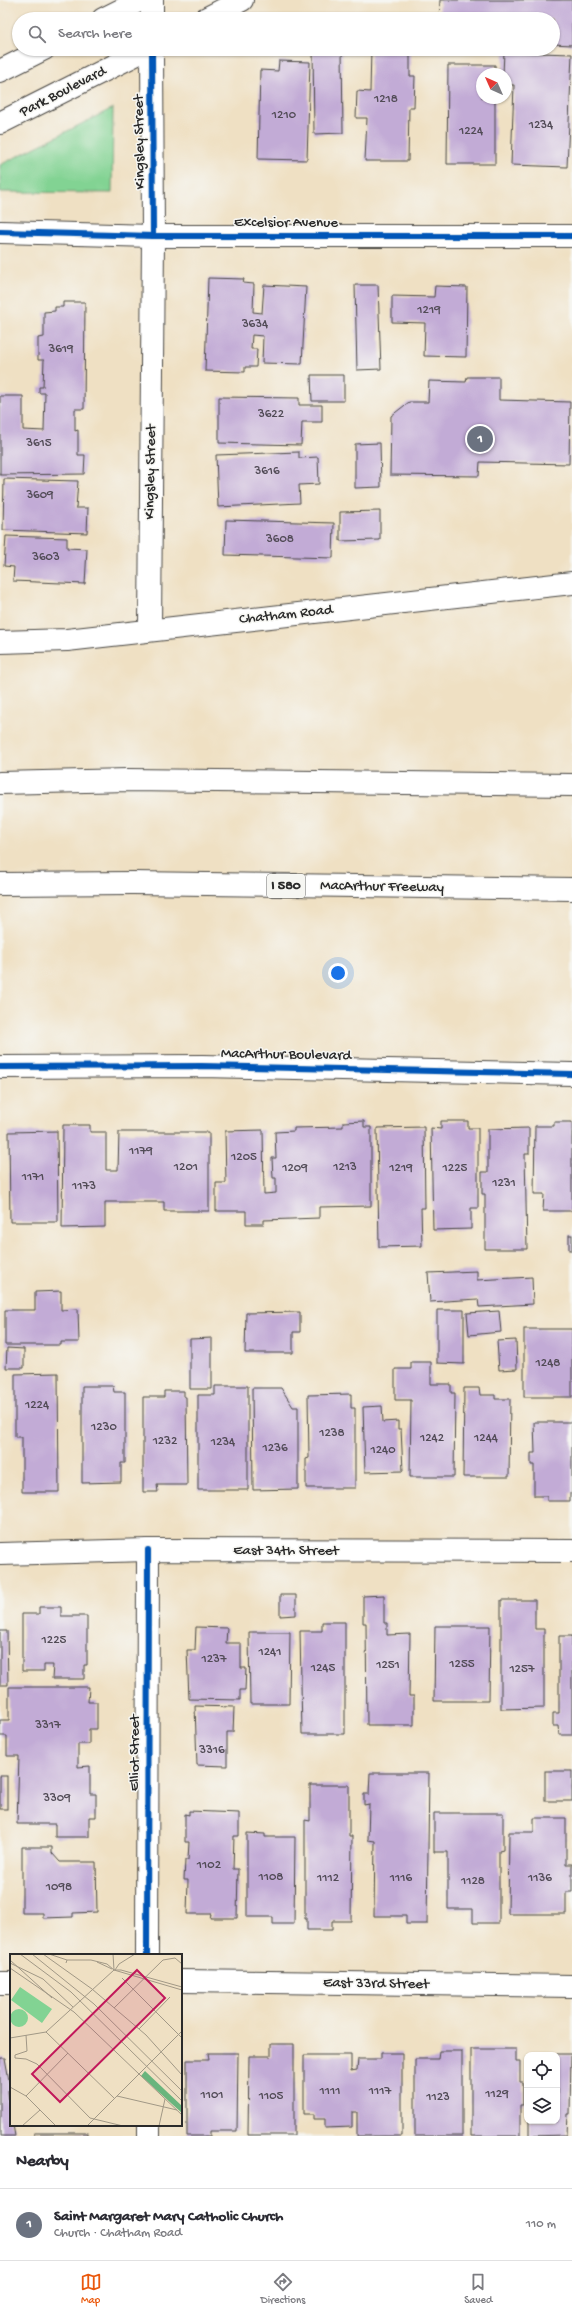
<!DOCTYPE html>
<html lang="en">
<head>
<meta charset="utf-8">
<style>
	body { margin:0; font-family:"Gochi Hand",sans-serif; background:#f7f7f7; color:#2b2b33 }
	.controls { position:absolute; right:12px; bottom:12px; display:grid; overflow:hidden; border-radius:8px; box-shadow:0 1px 3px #0004 }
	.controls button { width:36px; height:36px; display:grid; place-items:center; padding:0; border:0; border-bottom:1px solid #e1e1e2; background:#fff; color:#2b2b33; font:20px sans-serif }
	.compass { position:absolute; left:476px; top:68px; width:36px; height:36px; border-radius:50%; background:#fff; box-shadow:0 1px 3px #0004; rotate:315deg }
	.you { position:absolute; left:338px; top:973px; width:14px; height:14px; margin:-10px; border:3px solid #fff; border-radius:50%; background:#1a73e8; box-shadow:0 0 0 6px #1a73e833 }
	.badge { display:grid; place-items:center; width:26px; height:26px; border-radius:50%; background:#ea580c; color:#fff; font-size:13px; font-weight:700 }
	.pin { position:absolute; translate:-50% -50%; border:2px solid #fff; box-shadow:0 1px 4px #0006 }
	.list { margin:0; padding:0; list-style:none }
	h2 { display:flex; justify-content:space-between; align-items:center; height:52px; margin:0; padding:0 16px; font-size:17px }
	h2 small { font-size:13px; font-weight:400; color:#7c7c81 }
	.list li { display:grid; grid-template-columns:26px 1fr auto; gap:12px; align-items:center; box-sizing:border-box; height:72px; padding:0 16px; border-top:1px solid #e1e1e2 }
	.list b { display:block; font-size:15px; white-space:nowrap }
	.list p { margin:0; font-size:13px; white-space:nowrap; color:#7c7c81 }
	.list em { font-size:13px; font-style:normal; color:#7c7c81 }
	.icon { flex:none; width:22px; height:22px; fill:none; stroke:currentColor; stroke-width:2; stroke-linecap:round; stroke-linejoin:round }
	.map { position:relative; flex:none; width:572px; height:2136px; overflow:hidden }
	.search { position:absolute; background:#fff; box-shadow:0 1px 3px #0004; left:12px; right:12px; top:12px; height:44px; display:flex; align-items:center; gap:10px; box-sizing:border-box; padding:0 14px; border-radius:22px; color:#7c7c81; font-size:15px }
	.sheet { height:124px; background:#fff }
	nav { display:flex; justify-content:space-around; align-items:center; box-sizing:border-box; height:56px; border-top:1px solid #e1e1e2; background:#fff; font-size:11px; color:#7c7c81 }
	nav a { display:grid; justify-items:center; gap:2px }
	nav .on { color:#ea580c }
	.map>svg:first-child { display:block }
</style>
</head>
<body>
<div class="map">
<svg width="572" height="2136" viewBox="0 0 572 2136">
	<rect width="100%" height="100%" fill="#f6f6f2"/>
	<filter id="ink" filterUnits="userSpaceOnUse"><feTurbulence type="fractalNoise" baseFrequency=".025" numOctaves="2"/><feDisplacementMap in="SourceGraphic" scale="8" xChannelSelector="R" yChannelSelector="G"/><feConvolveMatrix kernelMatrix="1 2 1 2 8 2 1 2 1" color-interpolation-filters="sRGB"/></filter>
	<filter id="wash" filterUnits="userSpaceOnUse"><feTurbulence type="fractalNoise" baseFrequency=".012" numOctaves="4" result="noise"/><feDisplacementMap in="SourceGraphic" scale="16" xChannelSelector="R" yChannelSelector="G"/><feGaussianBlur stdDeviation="0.9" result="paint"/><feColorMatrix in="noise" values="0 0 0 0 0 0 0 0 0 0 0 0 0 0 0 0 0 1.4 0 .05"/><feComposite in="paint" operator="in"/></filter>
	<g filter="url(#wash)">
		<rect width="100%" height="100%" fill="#efe0c3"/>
		<polygon fill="#82d393" stroke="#567f5f" points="113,108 112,193 0,192 0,165"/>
		<g id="blocks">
			<g fill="#c2abd6">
				<polygon points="440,0 572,0 572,45 553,44 553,19 439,19"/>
				<polygon points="313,49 342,49 343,133 314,134"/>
				<polygon points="371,49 410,49 410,76 415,76 414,107 409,107 408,161 365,161 367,118 356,118 357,91 370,92"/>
				<polygon points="504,52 572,54 567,167 511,165 514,85 506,85 506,74 503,74"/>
				<polygon points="279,61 310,62 307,160 258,159 260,70 278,71"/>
				<polygon points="448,65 495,65 495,74 482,74 482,98 495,98 495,164 447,164"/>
				<polygon points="208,278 244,279 243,283 254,284 253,312 262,313 264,285 306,287 302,364 262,363 263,336 252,335 251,349 257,349 256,367 245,367 245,372 205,371"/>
				<polygon points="355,285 378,285 381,369 357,370"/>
				<polygon points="435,286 467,287 466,357 424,356 425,323 392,322 392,296 434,297"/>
				<polygon points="63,302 85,302 84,409 75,409 75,431 78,430 78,455 85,455 84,474 0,475 0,396 23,396 23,430 44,431 45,393 39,393 39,387 43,387 44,360 38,360 38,338 44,337 44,312 55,311 55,307 63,307"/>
				<polygon points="311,375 344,375 344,401 312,401"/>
				<polygon points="467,377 499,377 499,400 570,402 569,464 480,462 479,476 390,475 391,416 409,402 428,402 429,381 466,382"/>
				<polygon points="219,397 299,398 299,405 322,405 322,422 302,422 301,445 219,443"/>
				<polygon points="380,443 381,487 355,488 355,444"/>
				<polygon points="299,452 299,458 318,457 319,484 299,485 300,503 218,507 216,455"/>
				<polygon points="4,479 78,481 76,508 88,508 87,533 3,530"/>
				<polygon points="380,511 380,540 340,541 340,512"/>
				<polygon points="226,520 334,523 333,558 225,555"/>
				<polygon points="6,536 67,538 67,548 87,549 85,584 13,581 14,567 4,566"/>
				<polygon points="364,1121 364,1127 371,1127 371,1206 319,1207 319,1218 264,1220 264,1224 246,1224 246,1211 216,1211 216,1183 226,1183 225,1131 263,1130 264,1194 276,1193 276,1178 273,1178 272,1158 276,1158 275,1132 294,1131 294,1128 343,1127 343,1122"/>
				<polygon points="441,1121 468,1121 468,1128 478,1128 478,1208 471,1208 471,1229 433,1230 431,1128 441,1129"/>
				<polygon points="554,1122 572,1122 572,1211 543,1211 544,1194 534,1194 535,1126 554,1126"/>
				<polygon points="63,1125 90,1125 90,1132 106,1132 106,1170 118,1170 119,1132 209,1132 209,1211 164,1211 164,1202 105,1202 105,1227 62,1228"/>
				<polygon points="424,1127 425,1208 421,1208 422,1246 379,1247 377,1128"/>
				<polygon points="529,1128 529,1154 525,1154 527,1249 485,1249 485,1194 482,1194 482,1172 488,1172 488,1129"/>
				<polygon points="57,1131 58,1222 10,1222 9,1132"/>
				<rect x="569" y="1235" width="3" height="15"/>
				<polygon points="477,1271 477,1280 532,1277 533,1304 479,1307 478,1299 430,1302 428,1273"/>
				<polygon points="61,1291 61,1310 78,1309 79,1342 61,1342 61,1345 5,1345 5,1310 35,1310 35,1292"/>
				<polygon points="437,1310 464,1310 464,1364 437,1363"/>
				<polygon points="499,1311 501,1332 469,1335 467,1313"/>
				<polygon points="300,1312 300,1332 293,1332 293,1353 245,1353 246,1313"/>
				<rect x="524" y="1329" width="48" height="68"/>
				<polygon points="212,1338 212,1389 190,1389 190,1339"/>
				<polygon points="516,1340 517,1369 499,1370 497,1341"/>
				<polygon points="7,1348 24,1349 24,1368 6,1368"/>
				<polygon points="411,1362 431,1362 431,1384 451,1384 451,1393 455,1393 454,1477 410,1477 411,1400 395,1400 395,1369 411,1369"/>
				<polygon points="58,1373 59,1492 22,1492 22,1437 15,1437 15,1374"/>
				<polygon points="82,1386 113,1386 114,1392 125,1392 125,1463 121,1463 121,1482 82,1483"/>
				<polygon points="215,1386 248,1386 248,1490 198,1490 198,1395 215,1395"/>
				<polygon points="252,1388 281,1388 293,1407 298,1407 298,1489 253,1490"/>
				<polygon points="464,1388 479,1388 480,1395 495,1395 495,1399 510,1399 509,1477 463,1477"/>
				<polygon points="164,1391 184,1391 184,1397 186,1397 187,1485 157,1485 158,1492 143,1492 143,1397 164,1397"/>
				<polygon points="351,1394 351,1408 355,1408 355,1488 306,1488 306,1459 309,1458 308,1395"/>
				<polygon points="382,1406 383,1422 398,1421 398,1429 401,1429 403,1471 365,1472 363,1407"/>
				<polygon points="534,1422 572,1422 572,1493 570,1493 570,1501 547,1501 547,1496 534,1496 534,1465 531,1465 531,1453 535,1453"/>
				<polygon points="280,1595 296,1595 296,1615 280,1616"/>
				<polygon points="384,1595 384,1623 387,1623 387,1635 410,1634 409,1696 414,1696 414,1725 367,1725 366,1623 363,1623 363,1596"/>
				<polygon points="501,1600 535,1600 535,1629 544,1629 544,1708 501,1709"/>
				<polygon points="39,1607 61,1607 61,1616 87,1616 87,1665 84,1665 84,1679 52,1679 53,1665 44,1665 44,1671 22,1671 22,1614 39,1614"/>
				<polygon points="322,1622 345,1622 345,1734 302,1734 300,1631 322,1631"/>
				<polygon points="435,1626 490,1626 489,1701 434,1701"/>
				<polygon points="196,1627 227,1628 226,1643 241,1643 241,1668 246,1668 245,1690 240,1690 240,1700 189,1699 187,1650 195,1650"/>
				<polygon points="0,1631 7,1631 8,1685 0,1685"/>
				<polygon points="249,1632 290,1632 289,1704 250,1704"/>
				<polygon points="559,1636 572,1636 572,1735 559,1735 558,1726 553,1726 553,1713 559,1713"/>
				<polygon points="9,1687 89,1687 88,1702 97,1702 97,1729 89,1729 89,1744 78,1744 78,1767 90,1766 90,1794 96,1794 96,1817 89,1817 89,1837 55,1837 55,1824 17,1824 19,1756 7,1756 7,1736 0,1736 0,1720 9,1720"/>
				<polygon points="195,1706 234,1707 233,1732 227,1732 227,1766 197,1765"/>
				<rect x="545" y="1771" width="27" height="30"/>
				<polygon points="370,1773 429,1773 427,1924 406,1924 406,1916 374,1916 375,1841 368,1840 369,1804 364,1805 364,1794 369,1794"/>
				<rect x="0" y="1776" width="7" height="33"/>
				<polygon points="310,1785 349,1785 349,1836 352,1836 351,1921 332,1921 332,1930 307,1930 307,1919 305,1919 305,1820 310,1821"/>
				<polygon points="189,1811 239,1813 239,1836 234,1836 233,1869 238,1869 237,1918 210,1918 211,1914 187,1914 188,1880 184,1880 185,1860 188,1860 189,1842 185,1842 185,1814 189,1815"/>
				<polygon points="434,1813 503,1813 503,1850 499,1851 499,1923 473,1923 473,1909 448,1909 448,1852 434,1852"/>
				<polygon points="534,1818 566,1818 566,1864 572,1864 572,1892 566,1892 566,1914 508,1914 509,1832 534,1832"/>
				<polygon points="247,1833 265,1834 265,1837 295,1837 294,1924 273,1924 273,1917 247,1917"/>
				<polygon points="22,1847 52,1847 52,1853 60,1862 96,1862 97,1912 73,1913 73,1917 43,1918 43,1913 22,1913"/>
				<polygon points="271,2044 294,2044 294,2135 248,2135 249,2056 271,2056"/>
				<polygon points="471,2049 516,2049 516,2061 520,2061 520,2082 523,2082 523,2105 520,2105 520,2136 471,2136"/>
				<polygon points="439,2051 462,2051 462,2136 415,2136 415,2059 438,2059"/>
				<polygon points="208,2053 238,2053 237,2131 210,2131 210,2136 187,2136 187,2060 209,2060"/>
				<polygon points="381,2053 402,2053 402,2136 357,2136 357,2112 352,2112 352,2127 325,2128 325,2119 314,2119 314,2114 304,2114 304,2055 351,2055 351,2071 357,2070 358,2059 381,2059"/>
				<polygon points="557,2054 571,2054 570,2114 568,2114 567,2135 529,2136 529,2121 557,2121"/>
				<polygon points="0,2058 5,2058 11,2091 8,2091 11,2125 13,2125 15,2136 0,2136"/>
				<rect x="34" y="2133" width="54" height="3"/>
			</g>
		</g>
	</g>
	<g filter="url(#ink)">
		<use href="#blocks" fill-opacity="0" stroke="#484642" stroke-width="1"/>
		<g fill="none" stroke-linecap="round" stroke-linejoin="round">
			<defs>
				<g id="minor">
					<polyline points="152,19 152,0"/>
					<polyline points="0,232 153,236 572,236"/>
					<polyline points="150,630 153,236 152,49"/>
					<polyline points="0,1554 148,1550 572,1551"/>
					<polyline points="147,1955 148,1550"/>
					<polyline points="181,1981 572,1986"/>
					<polyline points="0,1983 11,1983"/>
					<polyline points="149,2125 149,2136"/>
				</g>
				<g id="secondary">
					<polyline points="103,19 141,0"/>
					<polyline points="205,19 242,0"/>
					<polyline points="0,71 44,49"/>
					<polyline points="0,123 147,49"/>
					<polyline points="0,642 67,640 572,583"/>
					<polyline points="0,1067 202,1066 572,1074"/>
				</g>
				<g id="motorway">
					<polyline points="0,783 128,780 572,785"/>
					<polyline points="0,884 133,883 572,889"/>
				</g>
			</defs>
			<use href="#minor" stroke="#484642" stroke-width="24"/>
			<use href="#secondary" stroke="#484642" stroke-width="24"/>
			<use href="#motorway" stroke="#484642" stroke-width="24"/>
			<use href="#minor" stroke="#fff" stroke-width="22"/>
			<use href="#secondary" stroke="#fff" stroke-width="22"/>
			<use href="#motorway" stroke="#fff" stroke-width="22"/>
			<defs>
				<g id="cycleway">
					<polyline points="152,49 153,236"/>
					<polyline points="0,232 153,236 572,236"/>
					<polyline points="0,1067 202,1066 572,1074"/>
					<polyline points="147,1955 148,1550"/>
				</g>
			</defs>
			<use href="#cycleway" stroke="#f6f6f2" stroke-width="8"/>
			<use href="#cycleway" stroke="#0057b8" stroke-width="6"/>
		</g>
	</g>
	<g text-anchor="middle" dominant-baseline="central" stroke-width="3" stroke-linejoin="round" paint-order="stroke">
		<g font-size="13" fill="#514b56">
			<text x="386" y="99">1218</text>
			<text x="284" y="115">1210</text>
			<text x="541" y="125">1234</text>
			<text x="471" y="131">1224</text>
			<text x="429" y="310">1219</text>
			<text x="255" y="324">3634</text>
			<text x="61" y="349">3619</text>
			<text x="271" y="414">3622</text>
			<text x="39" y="443">3615</text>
			<text x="267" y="471">3616</text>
			<text x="40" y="495">3609</text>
			<text x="280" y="539">3608</text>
			<text x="46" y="557">3603</text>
			<text x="141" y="1151">1179</text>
			<text x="244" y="1157">1205</text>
			<text x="186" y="1167">1201</text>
			<text x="345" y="1167">1213</text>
			<text x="295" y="1168">1209</text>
			<text x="401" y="1168">1219</text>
			<text x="455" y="1168">1225</text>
			<text x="33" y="1177">1171</text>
			<text x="504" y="1183">1231</text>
			<text x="84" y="1186">1173</text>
			<text x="548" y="1363">1248</text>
			<text x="37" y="1405">1224</text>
			<text x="104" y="1427">1230</text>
			<text x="332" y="1433">1238</text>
			<text x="432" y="1438">1242</text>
			<text x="486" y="1438">1244</text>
			<text x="165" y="1441">1232</text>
			<text x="223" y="1442">1234</text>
			<text x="275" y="1448">1236</text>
			<text x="383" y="1450">1240</text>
			<text x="54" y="1640">1225</text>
			<text x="270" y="1652">1241</text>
			<text x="214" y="1659">1237</text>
			<text x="462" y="1664">1255</text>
			<text x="388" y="1665">1251</text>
			<text x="323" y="1668">1245</text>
			<text x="522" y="1669">1257</text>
			<text x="48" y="1725">3317</text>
			<text x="212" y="1750">3316</text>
			<text x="57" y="1798">3309</text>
			<text x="209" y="1865">1102</text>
			<text x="271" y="1877">1108</text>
			<text x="328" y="1878">1112</text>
			<text x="401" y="1878">1116</text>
			<text x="540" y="1878">1136</text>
			<text x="473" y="1881">1128</text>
			<text x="59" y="1887">1098</text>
			<text x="330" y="2091">1111</text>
			<text x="380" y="2091">1117</text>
			<text x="497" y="2094">1129</text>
			<text x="212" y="2095">1101</text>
			<text x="271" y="2096">1105</text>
			<text x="438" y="2097">1123</text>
		</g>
		<rect fill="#f6f6f2" stroke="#686867" stroke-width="1" x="267" y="874" width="38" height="24" rx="3"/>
		<g font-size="14" font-weight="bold" fill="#2b2b2b">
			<text x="286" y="886">I 580</text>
		</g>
		<g font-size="15" fill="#2b2b2b" stroke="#f6f6f2">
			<text transform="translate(63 92) rotate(-27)">Park Boulevard</text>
			<text transform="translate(140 142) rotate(-91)">Kingsley Street</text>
			<text x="286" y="223">Excelsior Avenue</text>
			<text transform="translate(151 472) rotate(-89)">Kingsley Street</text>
			<text transform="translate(286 615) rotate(-6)">Chatham Road</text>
			<text transform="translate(382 887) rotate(1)">MacArthur Freeway</text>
			<text transform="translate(286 1055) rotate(1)">MacArthur Boulevard</text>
			<text x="286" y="1551">East 34th Street</text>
			<text transform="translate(135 1753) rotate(-90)">Elliot Street</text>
			<text transform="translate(376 1984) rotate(1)">East 33rd Street</text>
		</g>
	</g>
	<g transform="translate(10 1954)">
		<rect width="172" height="172" fill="#efe0c3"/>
		<path d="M10,33L42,55L32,69L1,46ZM0 64a9 9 0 1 1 18 0a9 9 0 1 1-18 0Z" fill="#82d393"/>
		<path d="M135,117L172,152V159L131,122Z" fill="#69b57d"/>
		<path fill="none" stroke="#a19886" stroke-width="1" d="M10,0L61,38L172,147M22,0L84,50L172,137M33,0L82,35M39,0L57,6M103,0L104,16M0,6L42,44M87,8L102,15M0,9L33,25L63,53M56,9L57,6H81L97,10L104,16M0,14L64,58L172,161M104,16L172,36M105,16L109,10L125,0M112,24L172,84M82,35L136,81L172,121M104,54L153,6L165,4L172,10M129,75L160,43M36,78L104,144M16,81L17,97L5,101V104L16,105L27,110L80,164L113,172M0,84L36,78L104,16H111L172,33M0,133L16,142L46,172M16,142L58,99M107,142L167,156M12,172L30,156M77,172L172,77M149,172L155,145"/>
		<path fill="#c2185b" fill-opacity="0.15" stroke="#c2185b" stroke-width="2" d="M127,16L155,44L50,148L22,120Z"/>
		<rect width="172" height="172" fill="none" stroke="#2b2b2b" stroke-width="2"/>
	</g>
</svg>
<div class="controls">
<button><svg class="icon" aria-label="locate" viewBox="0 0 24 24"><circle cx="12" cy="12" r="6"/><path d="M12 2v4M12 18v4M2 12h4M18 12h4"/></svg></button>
<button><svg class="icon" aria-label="layers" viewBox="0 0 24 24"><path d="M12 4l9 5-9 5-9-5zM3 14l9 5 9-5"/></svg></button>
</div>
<svg class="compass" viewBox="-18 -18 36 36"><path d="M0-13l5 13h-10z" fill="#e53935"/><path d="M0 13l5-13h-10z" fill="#7c7c81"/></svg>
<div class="you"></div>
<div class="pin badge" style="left:480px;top:439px;background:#6b7280">1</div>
<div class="search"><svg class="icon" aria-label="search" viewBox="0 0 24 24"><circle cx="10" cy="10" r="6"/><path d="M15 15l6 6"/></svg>Search here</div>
</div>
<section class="sheet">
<h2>Nearby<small></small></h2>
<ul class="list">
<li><span class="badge" style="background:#6b7280">1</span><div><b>Saint Margaret Mary Catholic Church</b><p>Church · Chatham Road</p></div><em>110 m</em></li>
</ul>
</section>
<nav>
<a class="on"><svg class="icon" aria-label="map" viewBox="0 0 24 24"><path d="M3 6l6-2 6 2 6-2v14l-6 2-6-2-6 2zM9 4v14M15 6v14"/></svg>Map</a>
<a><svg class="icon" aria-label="directions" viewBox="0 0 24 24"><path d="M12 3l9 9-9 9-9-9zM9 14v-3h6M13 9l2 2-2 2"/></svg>Directions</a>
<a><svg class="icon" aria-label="saved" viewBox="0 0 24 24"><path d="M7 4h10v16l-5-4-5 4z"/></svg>Saved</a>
</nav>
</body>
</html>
